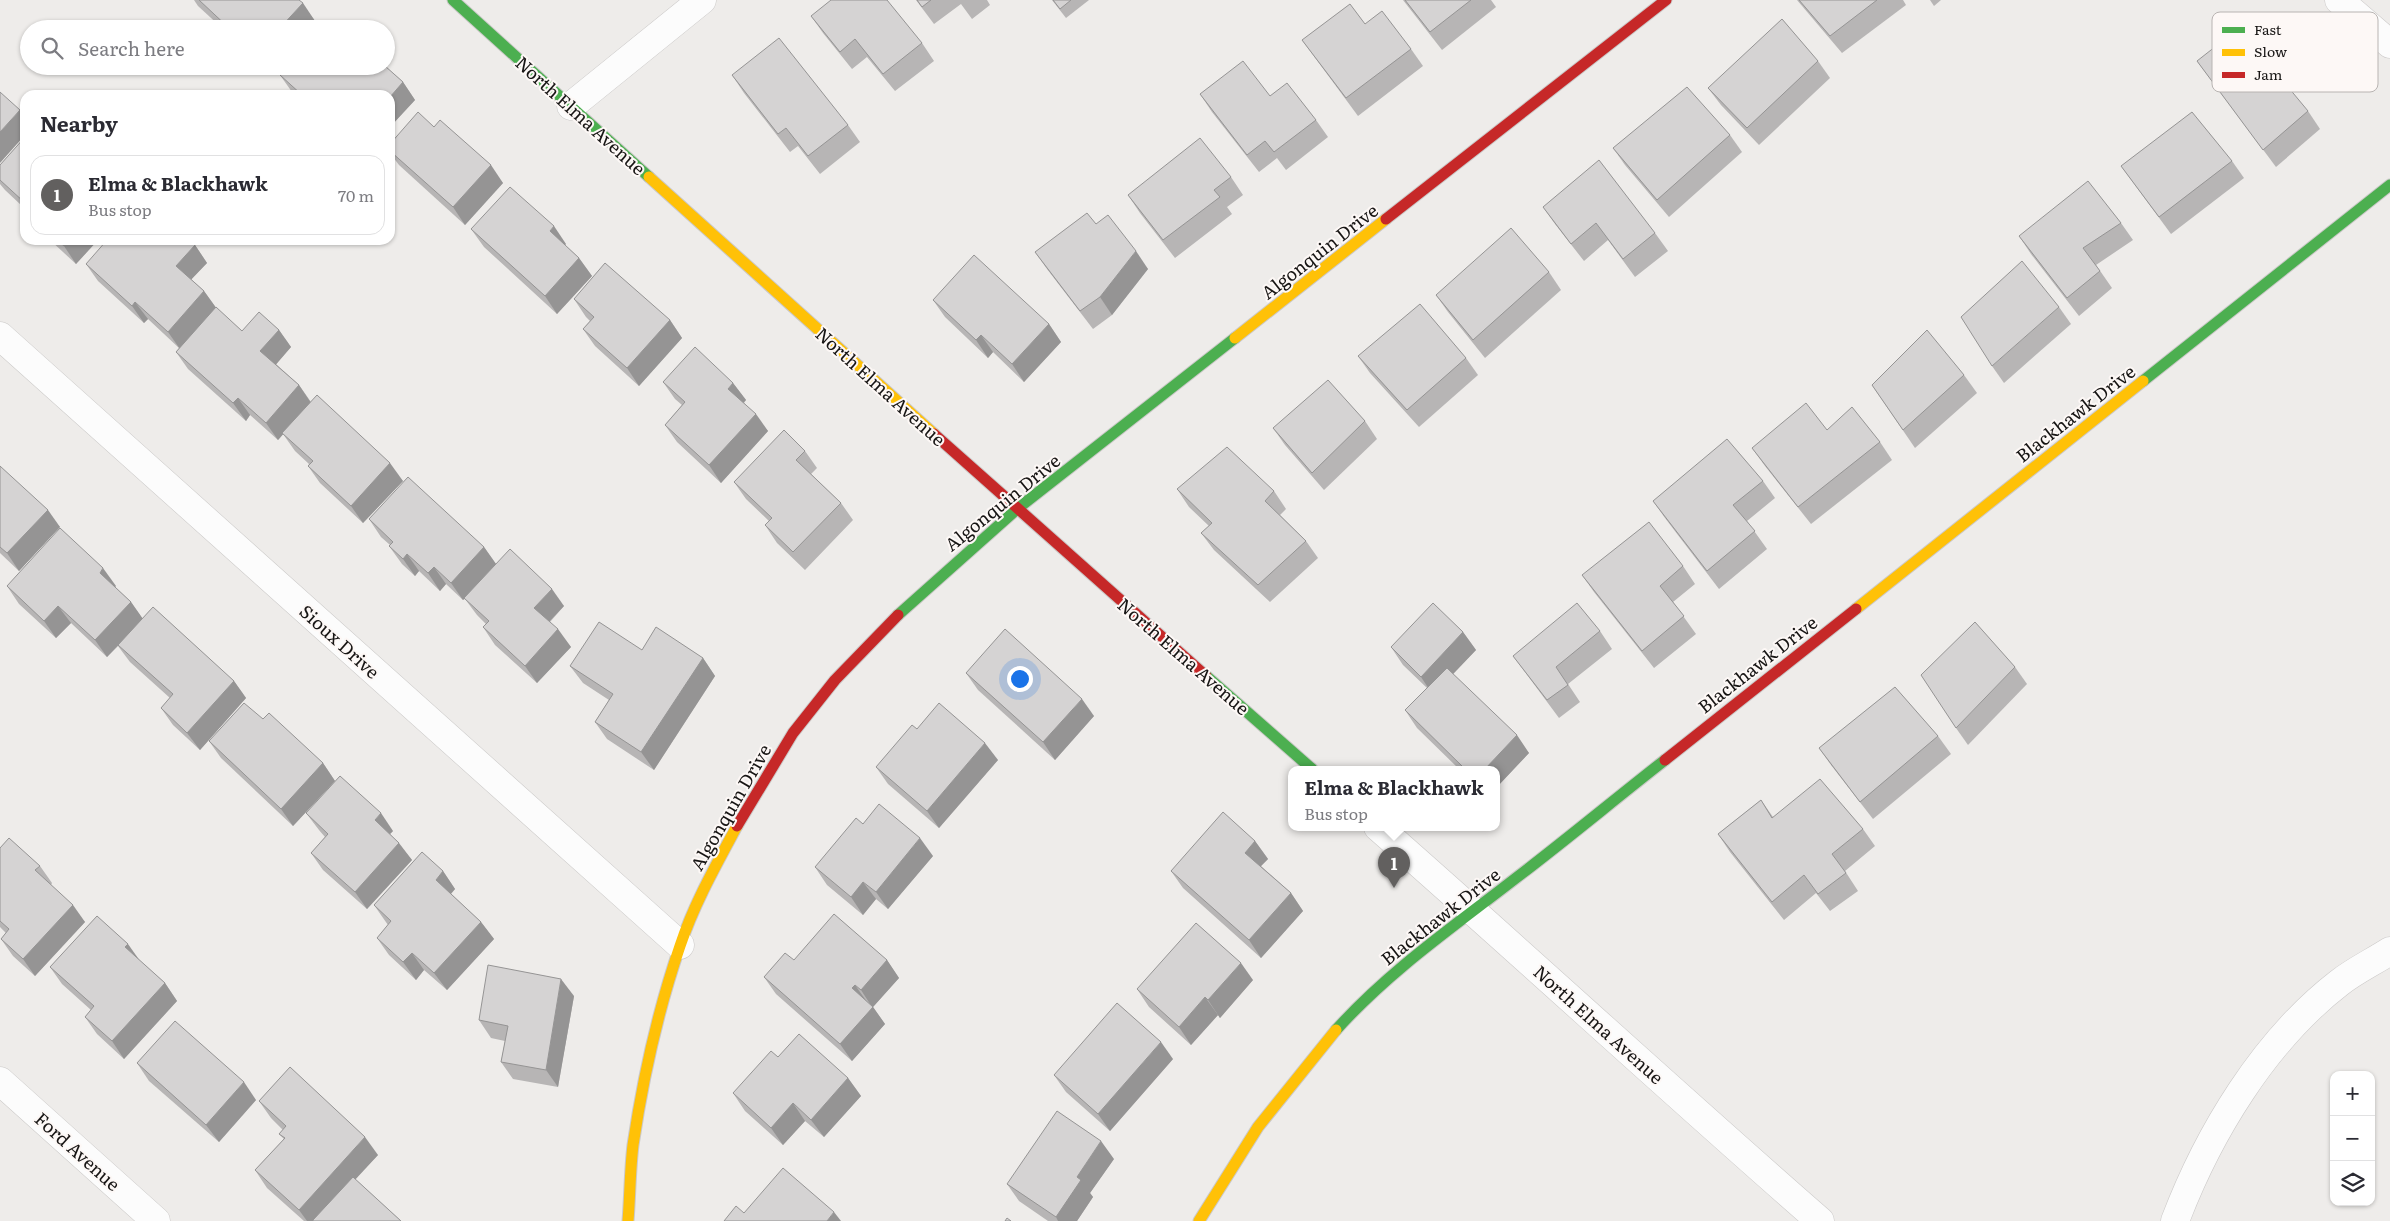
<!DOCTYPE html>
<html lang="en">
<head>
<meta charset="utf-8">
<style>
	body { margin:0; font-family:Literata,serif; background:#f7f7f7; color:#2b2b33 }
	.controls { position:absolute; right:15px; bottom:15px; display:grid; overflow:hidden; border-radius:10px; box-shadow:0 1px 4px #0004 }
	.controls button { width:45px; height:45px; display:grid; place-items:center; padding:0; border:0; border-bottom:1px solid #e1e1e2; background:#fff; color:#2b2b33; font:25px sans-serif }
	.you { position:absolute; left:1019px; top:678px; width:18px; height:18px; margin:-12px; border:4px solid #fff; border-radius:50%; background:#1a73e8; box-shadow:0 0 0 8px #1a73e833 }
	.badge { display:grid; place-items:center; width:32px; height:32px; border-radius:50%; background:#62605f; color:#fff; font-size:16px; font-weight:700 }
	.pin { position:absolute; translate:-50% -41px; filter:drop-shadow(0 1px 2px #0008) }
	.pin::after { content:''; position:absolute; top:26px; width:18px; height:15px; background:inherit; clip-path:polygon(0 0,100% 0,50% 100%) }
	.popup { position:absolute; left:1288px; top:766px; width:212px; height:65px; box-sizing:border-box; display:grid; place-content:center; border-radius:10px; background:#fff; filter:drop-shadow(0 1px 4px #0005); font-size:16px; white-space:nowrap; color:#7c7c81 }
	.popup b { font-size:19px; color:#2b2b33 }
	.popup::after { content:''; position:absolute; left:50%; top:100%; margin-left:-10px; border:10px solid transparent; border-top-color:#fff }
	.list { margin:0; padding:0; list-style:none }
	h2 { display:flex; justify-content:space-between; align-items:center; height:65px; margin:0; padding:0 20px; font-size:21px }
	h2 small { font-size:16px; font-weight:400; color:#7c7c81 }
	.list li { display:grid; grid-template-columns:32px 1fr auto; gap:15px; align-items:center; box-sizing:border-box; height:80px; margin:0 10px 10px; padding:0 10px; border:1px solid #e1e1e2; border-radius:15px }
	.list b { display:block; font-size:19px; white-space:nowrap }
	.list p { margin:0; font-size:16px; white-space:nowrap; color:#7c7c81 }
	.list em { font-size:16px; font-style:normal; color:#7c7c81 }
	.icon { flex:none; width:28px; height:28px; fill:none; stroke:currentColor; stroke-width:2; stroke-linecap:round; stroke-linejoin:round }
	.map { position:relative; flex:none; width:2390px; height:1221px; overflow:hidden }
	.search { position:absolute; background:#fff; box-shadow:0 1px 4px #0004; left:20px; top:20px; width:375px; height:55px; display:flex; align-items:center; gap:12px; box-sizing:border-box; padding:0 18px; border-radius:28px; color:#7c7c81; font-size:19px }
	.panel { position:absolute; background:#fff; box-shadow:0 1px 4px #0004; left:20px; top:90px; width:375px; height:155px; border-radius:15px }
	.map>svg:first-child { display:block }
</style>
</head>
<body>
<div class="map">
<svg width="2390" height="1221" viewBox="0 0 2390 1221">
	<rect width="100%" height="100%" fill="#eeecea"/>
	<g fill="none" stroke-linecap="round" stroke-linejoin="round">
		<defs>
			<g id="street">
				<polyline points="2339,0 2390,44"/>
				<polyline points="571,106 702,0"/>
				<polyline points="0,336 680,945"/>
				<path d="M1378,827C1526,957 1671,1091 1820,1221"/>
				<polyline points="0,1081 156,1221"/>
				<path d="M2175,1221C2208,1134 2264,1041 2339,983C2354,971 2373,962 2390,951"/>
			</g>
			<g id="fast">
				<polyline points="453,0 649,177"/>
				<polyline points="2143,381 2390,185"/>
				<polyline points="898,615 1017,509 1235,338"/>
				<polyline points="1206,676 1312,769"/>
				<path d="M1336,1030C1389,971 1453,927 1516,878C1566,840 1615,799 1665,760"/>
			</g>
			<g id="slow">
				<polyline points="649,177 934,434"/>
				<polyline points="1235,338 1386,219"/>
				<polyline points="1856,609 2143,381"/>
				<path d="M628,1221C630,1196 630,1170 633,1145C643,1078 658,1010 680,946C694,904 716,865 737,826"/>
				<polyline points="1199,1221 1258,1127 1336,1030"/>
			</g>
			<g id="jam">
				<polyline points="1386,219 1666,0"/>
				<polyline points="934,434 1206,676"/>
				<polyline points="1665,760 1856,609"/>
				<polyline points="737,826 793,733 835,680 898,615"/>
			</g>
		</defs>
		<use href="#street" stroke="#cbc9c8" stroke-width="29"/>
		<use href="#fast" stroke="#cbc9c8" stroke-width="13"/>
		<use href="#slow" stroke="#cbc9c8" stroke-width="13"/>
		<use href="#jam" stroke="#cbc9c8" stroke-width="13"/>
		<use href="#street" stroke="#fcfcfc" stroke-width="28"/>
		<use href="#fast" stroke="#4caf50" stroke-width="11"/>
		<use href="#slow" stroke="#ffc107" stroke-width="11"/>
		<use href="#jam" stroke="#c62828" stroke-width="11"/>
	</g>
	<g fill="#b7b5b5">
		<polygon points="194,0 299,0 315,21 308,29 223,29 198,6"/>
		<polygon points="916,0 987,0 990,5 972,19 961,4 934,24"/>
		<polygon points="1052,0 1089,0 1066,18"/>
		<polygon points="1403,0 1491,0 1496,7 1442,50"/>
		<polygon points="1797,0 1903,0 1906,5 1842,53"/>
		<polygon points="1930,0 1941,0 1934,6"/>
		<polygon points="811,16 922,43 934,61 895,91 867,57 852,69 823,33"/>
		<polygon points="1365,24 1411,49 1423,66 1358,116 1302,40"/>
		<polygon points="1818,61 1830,78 1759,145 1721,105 1708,88"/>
		<polygon points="2197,61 2308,111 2320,129 2276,167"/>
		<polygon points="287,66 359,66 361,68 363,66 385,66 403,82 415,100 390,127 390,95 295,95 292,92 280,75"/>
		<polygon points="732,75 848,125 860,142 820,174 798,146 790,152 744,93"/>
		<polygon points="1200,94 1270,96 1316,120 1328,137 1286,170 1277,158 1259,172 1212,112"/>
		<polygon points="434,127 503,183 465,225 399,165 390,153 390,144"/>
		<polygon points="1730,135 1742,152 1669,217 1625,165 1613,148"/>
		<polygon points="25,137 25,213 20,206 21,205 5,190 0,184 0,165"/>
		<polygon points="2232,161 2244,178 2171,234 2121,166"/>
		<polygon points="1231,177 1243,195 1227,207 1232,214 1175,258 1140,213 1128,195"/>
		<polygon points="1543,207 1655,233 1668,251 1635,277 1608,240 1584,261 1555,224"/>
		<polygon points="2121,223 2133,240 2096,265 2112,288 2079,316 2031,254 2019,236"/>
		<polygon points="1096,224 1148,269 1112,315 1093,329 1047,269 1035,252"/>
		<polygon points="471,229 566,244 565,245 579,258 592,276 557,314 484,247"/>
		<polygon points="50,240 98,240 76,264"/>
		<polygon points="195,245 207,263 191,279 204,291 216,308 242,331 279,330 291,347 276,364 299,385 311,402 403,481 363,523 320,483 308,466 309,464 295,451 283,434 278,440 250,415 246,421 188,369 176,352 179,348 148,319 144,323 98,281 86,264"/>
		<polygon points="1549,272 1561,290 1485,358 1448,312 1436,295"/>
		<polygon points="574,299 670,320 682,338 639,386 595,346 583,329 590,321 586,317"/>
		<polygon points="933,300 1049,324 1061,342 1024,382 993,352 988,358 945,317"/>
		<polygon points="2059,307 2071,324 2004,383 1992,366"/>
		<polygon points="1358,356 1466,358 1478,375 1419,427 1370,373"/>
		<polygon points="1964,375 1977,393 1915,448 1872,385"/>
		<polygon points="663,382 733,383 746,400 744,403 768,431 721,483 677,442 665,425 682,405 675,399"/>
		<polygon points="1365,421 1377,439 1324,490 1285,445 1273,428"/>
		<polygon points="1827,430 1880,442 1892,460 1811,524 1765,466 1752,448"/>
		<polygon points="805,451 817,468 811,474 841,503 853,520 805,570 777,543 765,525 769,521 746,499 734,482"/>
		<polygon points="0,466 60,527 19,571 0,553"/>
		<polygon points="1763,481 1775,498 1747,521 1767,549 1719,589 1665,518 1653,501"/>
		<polygon points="1177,489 1274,491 1286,509 1280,515 1306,541 1318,558 1270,602 1214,550 1201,533 1209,526 1189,507"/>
		<polygon points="369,519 484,547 496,564 564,606 550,622 571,647 537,683 495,645 483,627 486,624 477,615 465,599 463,600 446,584 440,591 419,571 415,576 402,564 389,546 390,545 381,537"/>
		<polygon points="1683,566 1695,584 1673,602 1696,634 1654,668 1594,592 1582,575"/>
		<polygon points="7,586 116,586 115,587 131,602 142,618 234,681 246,698 200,750 173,725 161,708 170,698 130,662 118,646 107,657 71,623 56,638 19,604"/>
		<polygon points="1600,631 1612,649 1568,684 1580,702 1559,718 1513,656"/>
		<polygon points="1463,632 1476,650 1453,674 1529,753 1496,788 1496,769 1459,769 1417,728 1405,710 1427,688 1403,665 1391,647"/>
		<polygon points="642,650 703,658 715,676 654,770 607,739 595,722 609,700 583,683 570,666"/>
		<polygon points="2015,667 2027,684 1968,745 1956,728"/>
		<polygon points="966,673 1094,716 1055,760 978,690"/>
		<polygon points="263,719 323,763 335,781 293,826 221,758 209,741"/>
		<polygon points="917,729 998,760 939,828 888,784 876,767"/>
		<polygon points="1938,736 1951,754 1873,819 1831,765 1819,748"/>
		<polygon points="1761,800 1773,817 1863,829 1875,846 1845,871 1858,891 1830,911 1816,893 1784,920 1730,852 1718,834"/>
		<polygon points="306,813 393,831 390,834 412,860 367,909 323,870 311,853 325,837 319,830"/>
		<polygon points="863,824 933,856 888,909 876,899 863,915 827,885 815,867"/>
		<polygon points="1255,841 1268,859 1261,866 1291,893 1303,911 1261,958 1183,888 1171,871"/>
		<polygon points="0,848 40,866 52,883 51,885 85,922 35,976 13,956 1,939 6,933 0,927"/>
		<polygon points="443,871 455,889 451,894 481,922 494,939 447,990 424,970 416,980 389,955 377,938 388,925 374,905"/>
		<polygon points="794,960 887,960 899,978 873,1007 885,1024 852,1061 776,994 764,977"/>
		<polygon points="140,961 165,983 177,1001 124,1059 97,1034 85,1017 91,1010 62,984 50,967"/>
		<polygon points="1253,980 1220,1018 1218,1015 1191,1045 1149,1007 1137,989"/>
		<polygon points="574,996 558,1087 513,1079 501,1062 505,1041 491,1038 479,1020"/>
		<polygon points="778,1057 848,1078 861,1096 824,1137 805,1121 783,1145 745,1111 733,1093"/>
		<polygon points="1173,1059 1110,1131 1066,1092 1054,1075"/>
		<polygon points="137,1063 256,1100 219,1142 149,1081"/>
		<polygon points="259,1101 378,1155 355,1179 401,1221 304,1221 267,1188 255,1170 284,1139 279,1134 283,1130 271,1118"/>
		<polygon points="1114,1159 1090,1193 1093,1197 1077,1221 1048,1221 1019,1201 1007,1184"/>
	</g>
	<g fill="#959494">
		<polygon points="303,3 315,21 308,29 279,29"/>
		<polygon points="265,66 273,66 269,71"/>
		<polygon points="403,82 415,100 390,127 390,97"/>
		<polygon points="20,110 25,117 25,135 0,163 0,132"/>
		<polygon points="491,165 503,183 465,225 453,207"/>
		<polygon points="554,226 566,244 562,248 550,231"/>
		<polygon points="70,240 98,240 76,264 64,246"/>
		<polygon points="195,245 207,263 188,283 176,266"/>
		<polygon points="1136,251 1148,269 1112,315 1100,297"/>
		<polygon points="579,258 592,276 557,314 545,296"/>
		<polygon points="204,291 217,309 180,349 168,332"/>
		<polygon points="135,302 148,319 144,323 132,306"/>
		<polygon points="670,320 682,338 639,386 627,368"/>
		<polygon points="1049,324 1061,342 1024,382 1012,364"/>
		<polygon points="279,330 291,347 273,368 260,351"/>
		<polygon points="981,335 993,352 988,358 976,340"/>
		<polygon points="733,383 746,400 740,406 728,389"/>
		<polygon points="299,385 311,403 278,440 266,423"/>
		<polygon points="238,398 250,415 246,421 233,403"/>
		<polygon points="756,414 768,431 721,483 709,465"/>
		<polygon points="390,463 403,481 363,523 351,506"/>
		<polygon points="48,510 60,527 19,571 7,553"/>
		<polygon points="484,547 496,564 463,600 451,583"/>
		<polygon points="407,554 419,571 415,576 403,559"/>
		<polygon points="434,567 446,584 440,591 428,573"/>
		<polygon points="103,568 116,586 112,590 100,573"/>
		<polygon points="552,589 564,606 546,625 534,608"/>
		<polygon points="131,602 143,619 107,657 95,640"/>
		<polygon points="58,606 71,623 56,638 44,621"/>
		<polygon points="558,629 571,647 537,683 525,666"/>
		<polygon points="1463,632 1476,650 1433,695 1421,677"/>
		<polygon points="703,658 715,676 654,770 641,752"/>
		<polygon points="234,681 246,698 200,750 187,733"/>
		<polygon points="1082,699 1094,716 1055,760 1043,742"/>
		<polygon points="1517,735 1529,753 1496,788 1496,769 1485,769"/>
		<polygon points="985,743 998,760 939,828 927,811"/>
		<polygon points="323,763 335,781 293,826 281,809"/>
		<polygon points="381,813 393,831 387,837 375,820"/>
		<polygon points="920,838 933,856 888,909 876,892"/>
		<polygon points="1255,841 1268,859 1257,870 1245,853"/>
		<polygon points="399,843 412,860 367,909 355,892"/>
		<polygon points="443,871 455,889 448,897 436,880"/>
		<polygon points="863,882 876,899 863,915 851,897"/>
		<polygon points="1291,893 1303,911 1261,958 1249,940"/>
		<polygon points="73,905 85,922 35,976 23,959"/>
		<polygon points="481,922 494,939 447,990 434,973"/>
		<polygon points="128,944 140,961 125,947"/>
		<polygon points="412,953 424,970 416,980 403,962"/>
		<polygon points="887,960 899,978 873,1007 885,1024 852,1061 840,1044 872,1007 861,990"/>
		<polygon points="1241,963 1253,980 1220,1018 1208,1000"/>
		<polygon points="561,979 574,996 558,1087 546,1070"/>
		<polygon points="165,983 177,1001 124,1059 112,1041"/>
		<polygon points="855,985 867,1002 852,988"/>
		<polygon points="1205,997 1218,1015 1191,1045 1179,1027"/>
		<polygon points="1161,1042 1173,1059 1110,1131 1098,1114"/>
		<polygon points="848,1078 861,1096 824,1137 811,1120"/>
		<polygon points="244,1082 256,1100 219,1142 206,1125"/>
		<polygon points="793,1103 805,1121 783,1145 771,1128"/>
		<polygon points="365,1137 378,1155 317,1221 307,1221 299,1210"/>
		<polygon points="1101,1141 1114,1159 1090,1193 1093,1197 1077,1221 1058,1221 1056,1217 1077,1177"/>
		<polygon points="834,1212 841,1221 827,1221"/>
	</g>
	<g fill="#d5d3d3" stroke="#959494">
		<polygon points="199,0 299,0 303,3 279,29 230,29"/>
		<polygon points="831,0 887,0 922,43 883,74 855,39 840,52 811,16"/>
		<polygon points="917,0 931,0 922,7"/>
		<polygon points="1053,0 1071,0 1060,9"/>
		<polygon points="1405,0 1471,0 1430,32"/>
		<polygon points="1799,0 1877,0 1830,36"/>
		<polygon points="1350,4 1365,24 1382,11 1411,49 1346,98 1302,40"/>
		<polygon points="1782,19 1818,61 1747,128 1708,88"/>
		<polygon points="2239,28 2308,111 2263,150 2197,61"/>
		<polygon points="779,38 848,125 808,156 786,128 778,134 732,75"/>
		<polygon points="1243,61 1270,96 1287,83 1316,120 1274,152 1265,141 1247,155 1200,94"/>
		<polygon points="287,66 359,66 361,68 363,66 385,66 403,82 390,97 390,95 302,95 280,75"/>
		<polygon points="1687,87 1730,135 1657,200 1613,148"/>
		<polygon points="0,92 20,110 0,132"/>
		<polygon points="418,112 434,127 440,120 491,165 453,207 390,151 390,144"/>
		<polygon points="2192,112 2232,161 2159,217 2121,166"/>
		<polygon points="25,137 25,210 20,206 24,202 0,180 0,165"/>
		<polygon points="1200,138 1231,177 1214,190 1220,197 1163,240 1128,195"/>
		<polygon points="1599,160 1655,233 1623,259 1596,223 1571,244 1543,207"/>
		<polygon points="2088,181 2121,223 2083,248 2100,271 2067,298 2019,236"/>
		<polygon points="510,187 554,226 550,231 579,258 545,296 471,229"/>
		<polygon points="1087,213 1096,224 1108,215 1136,251 1100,297 1080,311 1035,252"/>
		<polygon points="1511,228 1549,272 1473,340 1436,295"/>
		<polygon points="57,240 70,240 64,246"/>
		<polygon points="107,240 189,240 195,245 176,266 204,291 168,332 135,302 132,306 86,264"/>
		<polygon points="974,255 1049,324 1012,364 981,335 976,340 933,300"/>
		<polygon points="2022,261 2059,307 1992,366 1961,317"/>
		<polygon points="605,263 670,320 627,368 583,329 594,317 574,299"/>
		<polygon points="1420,304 1466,358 1407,410 1358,356"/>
		<polygon points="216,307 242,331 259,312 279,330 260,351 299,385 266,423 238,398 233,403 176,352"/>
		<polygon points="1927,330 1964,375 1903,430 1872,385"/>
		<polygon points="695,347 733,383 728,389 756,414 709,465 665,425 685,402 663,382"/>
		<polygon points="1328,380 1365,421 1312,473 1273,428"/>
		<polygon points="317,395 390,463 351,506 308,466 313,461 282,433"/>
		<polygon points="1806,403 1827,430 1852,407 1880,442 1798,507 1752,448"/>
		<polygon points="784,430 805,451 796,460 841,503 793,552 765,525 772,518 734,482"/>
		<polygon points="1727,439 1763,481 1733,505 1755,531 1707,571 1653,501"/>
		<polygon points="1227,447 1274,491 1265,501 1306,541 1258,585 1201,533 1212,523 1177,489"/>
		<polygon points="0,466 48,510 7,553 0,547"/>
		<polygon points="408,477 484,547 451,583 434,567 428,573 407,554 403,559 389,546 393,542 369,519"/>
		<polygon points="1649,522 1683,566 1660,586 1684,616 1642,651 1582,575"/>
		<polygon points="60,528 103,568 100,573 131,602 95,640 58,606 44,621 7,586"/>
		<polygon points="510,549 552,589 534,608 558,629 525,666 483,627 489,621 464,598"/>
		<polygon points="1433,603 1463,632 1421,677 1391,647"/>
		<polygon points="1577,603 1600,631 1556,667 1568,685 1547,700 1513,656"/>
		<polygon points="153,607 234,681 187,733 161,708 173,694 118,645"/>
		<polygon points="599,622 642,650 656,627 703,658 641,752 595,722 613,694 570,666"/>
		<polygon points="1975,622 2015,667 1956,728 1921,675"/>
		<polygon points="1005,629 1082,699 1043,742 966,673"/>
		<polygon points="1447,668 1517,735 1485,769 1465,769 1405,710"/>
		<polygon points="1895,687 1938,736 1860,802 1819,748"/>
		<polygon points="244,703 263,719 269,713 323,763 281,809 209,741"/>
		<polygon points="939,703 985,743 927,811 876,767 912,725 917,729"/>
		<polygon points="340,776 381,813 375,820 399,843 355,892 311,853 328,834 306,813"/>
		<polygon points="1820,779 1863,829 1832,854 1846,873 1818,894 1804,875 1772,902 1718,834 1761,800 1772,818"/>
		<polygon points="879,804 920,838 876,892 863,882 851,897 815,867 856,818 863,824"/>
		<polygon points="1223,812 1255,841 1245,853 1291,893 1249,940 1171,871"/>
		<polygon points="9,838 40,866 35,870 73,905 23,959 1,939 9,929 0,921 0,848"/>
		<polygon points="422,852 443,871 436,880 481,922 434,973 412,953 403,962 377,938 391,921 374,905"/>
		<polygon points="834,914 887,960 861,990 855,985 852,988 873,1007 840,1044 764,977 785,953 794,960"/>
		<polygon points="97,916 128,944 125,947 165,983 112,1041 85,1017 94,1006 50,967"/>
		<polygon points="1196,923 1241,963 1208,1000 1205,997 1179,1027 1137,989"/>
		<polygon points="488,965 561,979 546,1070 501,1062 508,1026 479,1020"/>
		<polygon points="1117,1003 1161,1042 1098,1114 1054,1075"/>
		<polygon points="175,1021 244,1082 206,1125 137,1063"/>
		<polygon points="799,1034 848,1078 811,1120 793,1103 771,1128 733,1093 771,1051 778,1057"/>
		<polygon points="290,1067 365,1137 299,1210 255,1170 285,1138 279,1134 286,1126 259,1101"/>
		<polygon points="1057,1111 1101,1141 1077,1177 1081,1180 1056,1217 1007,1184"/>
		<polygon points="783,1168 834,1212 827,1221 724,1221 736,1206 744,1213"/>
		<polygon points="353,1177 401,1221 313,1221 313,1220"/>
		<polygon points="1007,1218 1011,1221 1005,1221"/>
	</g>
	<g text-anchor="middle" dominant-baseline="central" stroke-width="4" stroke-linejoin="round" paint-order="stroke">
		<g font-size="18" fill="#171514" stroke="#fdf8f6">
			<text transform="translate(581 115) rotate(42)">North Elma Avenue</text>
			<text transform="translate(1319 251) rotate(-38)">Algonquin Drive</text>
			<text transform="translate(881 386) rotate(42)">North Elma Avenue</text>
			<text transform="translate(2075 413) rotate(-38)">Blackhawk Drive</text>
			<text transform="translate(1002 502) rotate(-39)">Algonquin Drive</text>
			<text transform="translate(340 641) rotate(42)">Sioux Drive</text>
			<text transform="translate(1184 656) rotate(41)">North Elma Avenue</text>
			<text transform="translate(1757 664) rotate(-38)">Blackhawk Drive</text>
			<text transform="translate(730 807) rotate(-60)">Algonquin Drive</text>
			<text transform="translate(1440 916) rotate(-38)">Blackhawk Drive</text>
			<text transform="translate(1599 1024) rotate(42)">North Elma Avenue</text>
			<text transform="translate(78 1151) rotate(42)">Ford Avenue</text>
		</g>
	</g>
	<rect x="2212" y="12" width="166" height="80" rx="8" fill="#fdf8f6" stroke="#b8b4b2" stroke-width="1"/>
	<rect x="2222" y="27" width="23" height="6" fill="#4caf50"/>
	<rect x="2222" y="49" width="23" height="7" fill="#ffc107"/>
	<rect x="2222" y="72" width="23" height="6" fill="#c62828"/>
	<g font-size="14" fill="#171514">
		<text x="2254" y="35">Fast</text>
		<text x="2254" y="57">Slow</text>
		<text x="2254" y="80">Jam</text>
	</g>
</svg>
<div class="controls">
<button>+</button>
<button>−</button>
<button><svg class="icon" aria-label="layers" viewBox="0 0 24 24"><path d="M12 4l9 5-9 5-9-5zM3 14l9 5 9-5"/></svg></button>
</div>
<div class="you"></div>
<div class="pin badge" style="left:1394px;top:888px">1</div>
<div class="popup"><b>Elma &amp; Blackhawk</b>Bus stop</div>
<div class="search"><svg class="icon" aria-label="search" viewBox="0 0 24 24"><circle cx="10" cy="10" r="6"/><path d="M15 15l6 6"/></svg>Search here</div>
<section class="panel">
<h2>Nearby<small></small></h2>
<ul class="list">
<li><span class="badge">1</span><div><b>Elma &amp; Blackhawk</b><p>Bus stop</p></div><em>70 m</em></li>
</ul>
</section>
</div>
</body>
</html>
